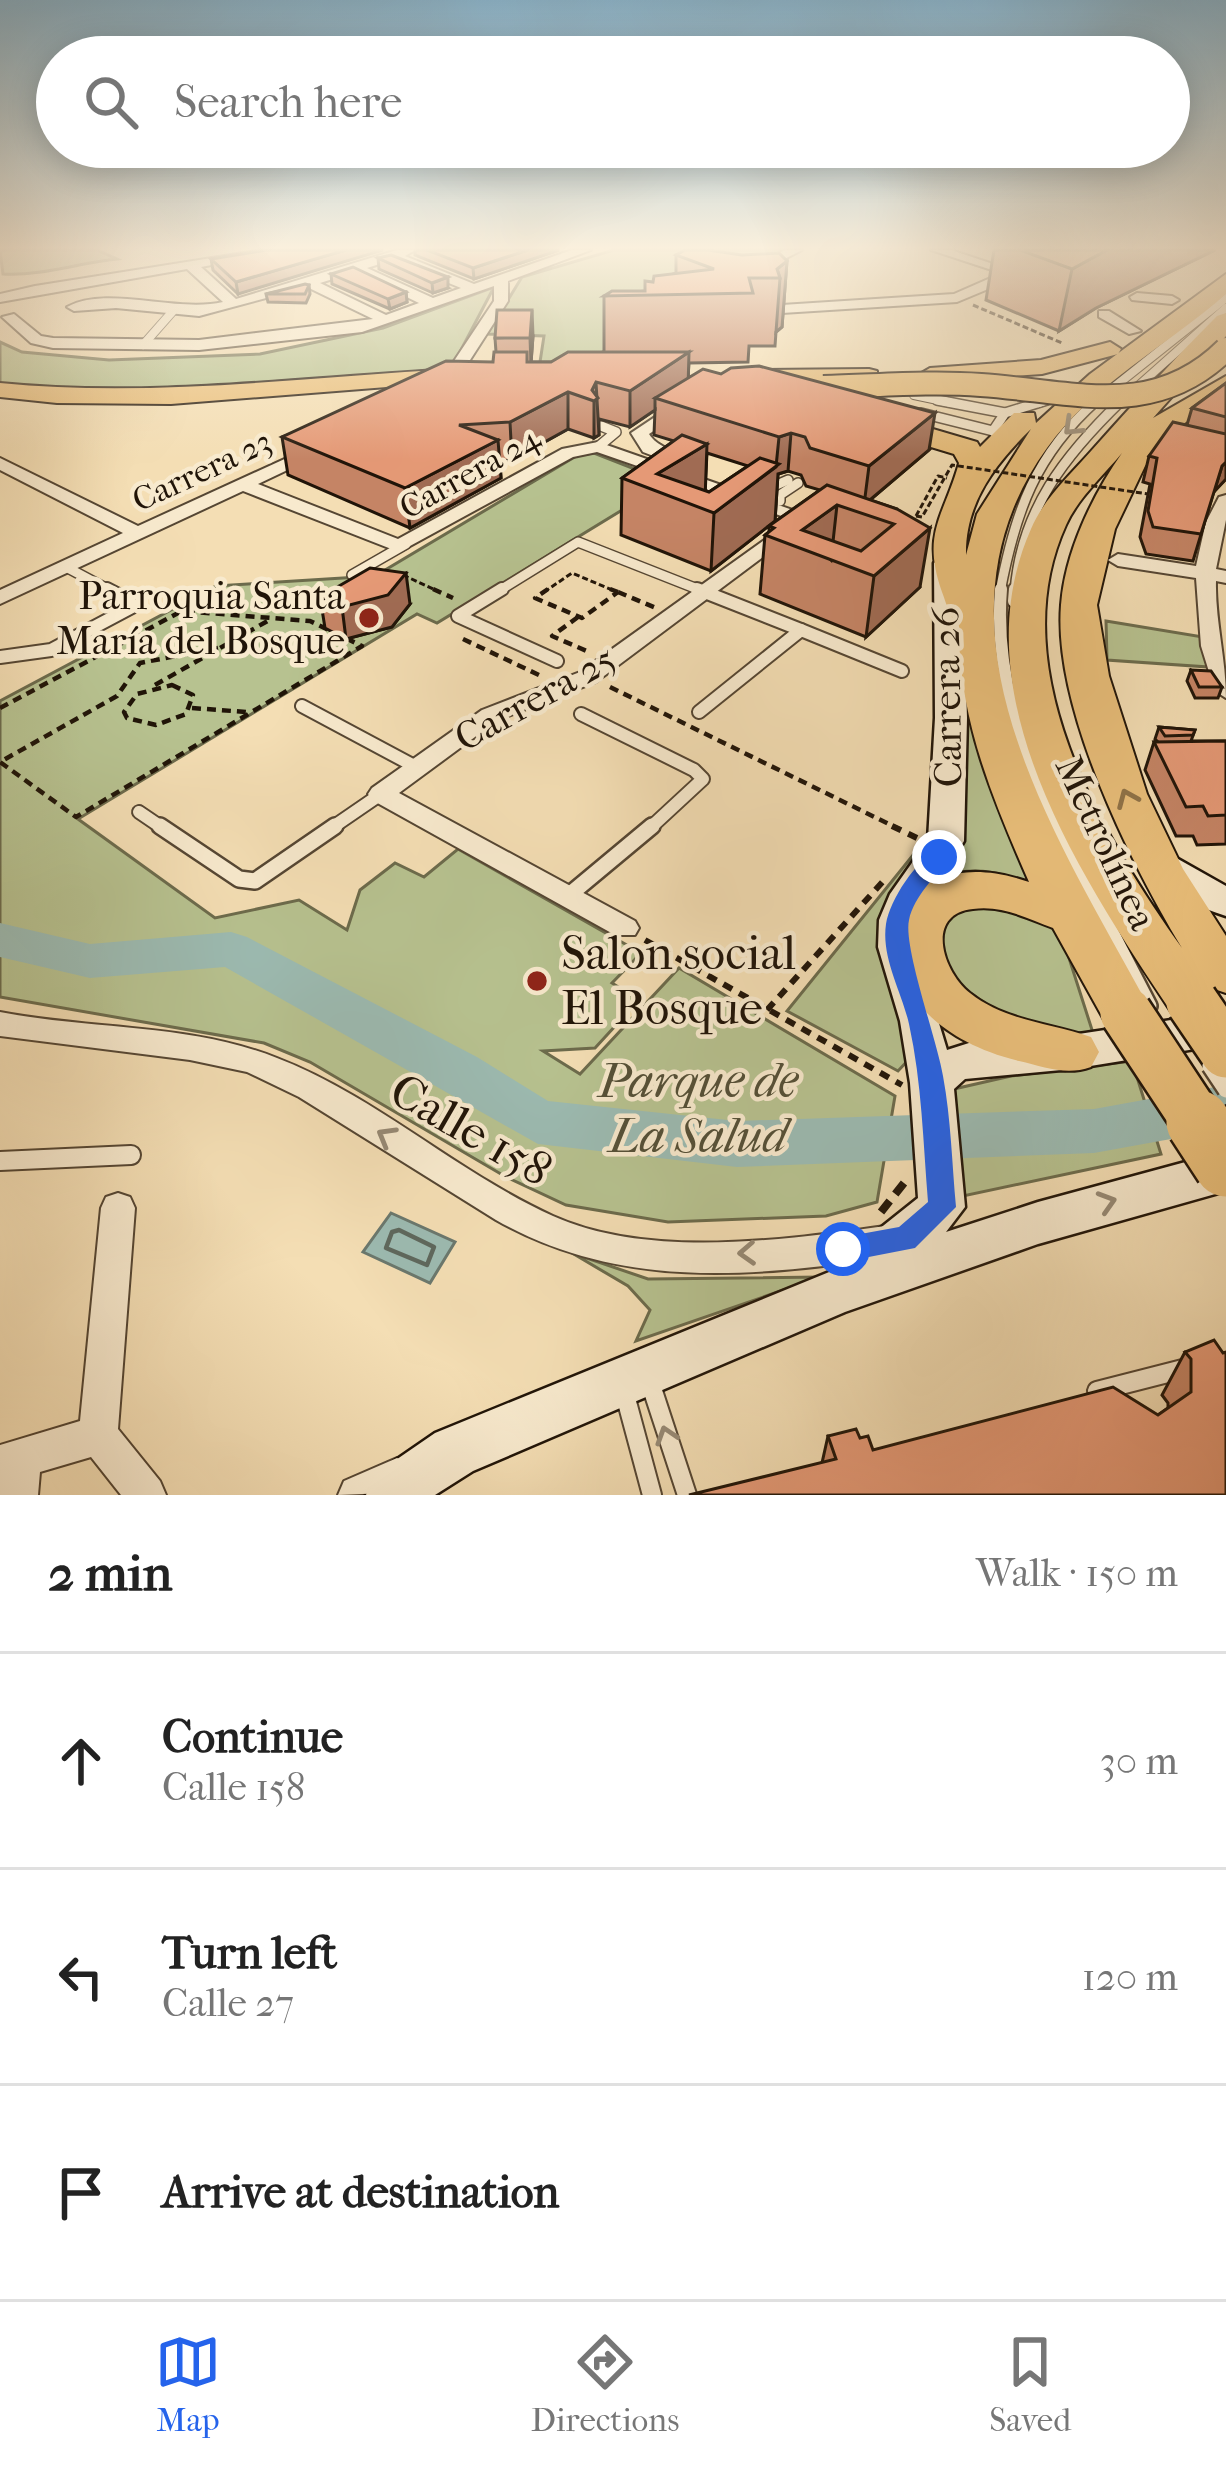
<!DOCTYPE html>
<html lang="en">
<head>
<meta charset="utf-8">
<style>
	body { margin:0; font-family:"IM FELL French Canon",serif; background:#f2f2f2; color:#222 }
	.stop { position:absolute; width:36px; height:36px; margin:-27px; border:9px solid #2563eb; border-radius:50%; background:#fff }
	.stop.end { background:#2563eb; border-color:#fff; box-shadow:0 3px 12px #0008 }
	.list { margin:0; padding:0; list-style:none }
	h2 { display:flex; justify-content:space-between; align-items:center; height:156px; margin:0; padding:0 48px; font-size:51px }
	h2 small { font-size:39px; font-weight:400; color:#767676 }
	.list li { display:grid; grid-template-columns:78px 1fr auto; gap:36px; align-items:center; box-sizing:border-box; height:216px; padding:0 48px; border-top:3px solid #e0e0e0 }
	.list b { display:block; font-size:45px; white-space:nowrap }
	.list p { margin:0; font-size:39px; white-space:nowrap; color:#767676 }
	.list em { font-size:39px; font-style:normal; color:#767676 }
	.icon { flex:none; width:66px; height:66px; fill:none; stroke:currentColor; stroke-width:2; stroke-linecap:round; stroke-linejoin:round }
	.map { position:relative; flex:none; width:1226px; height:1495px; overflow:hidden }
	.search { position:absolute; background:#fff; box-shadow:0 6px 30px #0003; left:36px; right:36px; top:36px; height:132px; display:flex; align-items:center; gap:30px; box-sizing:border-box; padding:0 42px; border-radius:66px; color:#767676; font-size:45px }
	.sheet { height:804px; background:#fff }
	nav { display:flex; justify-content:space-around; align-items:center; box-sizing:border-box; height:168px; border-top:3px solid #e0e0e0; background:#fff; font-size:33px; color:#767676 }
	nav a { display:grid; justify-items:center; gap:6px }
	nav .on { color:#2563eb }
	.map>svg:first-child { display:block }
</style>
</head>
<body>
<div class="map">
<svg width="1226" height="1495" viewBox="0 0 1226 1495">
	<rect width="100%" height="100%" fill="#f4deb4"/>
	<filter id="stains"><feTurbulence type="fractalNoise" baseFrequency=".00167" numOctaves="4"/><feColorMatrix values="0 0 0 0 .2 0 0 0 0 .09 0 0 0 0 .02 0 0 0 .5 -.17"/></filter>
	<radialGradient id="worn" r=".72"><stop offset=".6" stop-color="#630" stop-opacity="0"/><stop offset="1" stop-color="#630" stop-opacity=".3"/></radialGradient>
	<g fill="#b7c290" stroke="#6c6b4c" stroke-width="3">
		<path d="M0,250H97L117,259C78,263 42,276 3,274Z"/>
		<polygon points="614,250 791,250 679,302 571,373 538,375 544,336 487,334 522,277"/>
		<polygon points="494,287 451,369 88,395 0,384 0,342 22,352 109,360 260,354 383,328"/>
		<polygon points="594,453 668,482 437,623 417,614 78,819 215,918 299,900 347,930 360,890 395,863 424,877 458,849 641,953 612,983 639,1000 595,1048 543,1051 580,1074 679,968 895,1096 877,1202 826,1216 668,1222 566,1205 506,1177 310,1062 264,1043 0,997 0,701 216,586 375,576 578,455"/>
		<polygon points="1106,621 1203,637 1209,667 1107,660"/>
		<path d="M953,628L1037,886C1002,873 980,866 944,875Z"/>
		<polygon points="926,839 930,847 912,1056 898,1071 787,1011"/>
		<polygon points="958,900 1039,912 1061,933 1093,1033 1044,1045 931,965 938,908"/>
		<polygon points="1132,1061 1161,1154 963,1196 954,1089 1011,1076"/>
		<polygon points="572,1253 648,1279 821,1277 636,1341 650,1310 628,1286"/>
	</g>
	<polygon fill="#9cbbb2" stroke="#6a786e" stroke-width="3" points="391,1213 455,1242 430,1283 363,1252"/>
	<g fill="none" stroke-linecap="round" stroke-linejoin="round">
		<polygon stroke="#5e685d" stroke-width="4.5" points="399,1230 434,1247 427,1265 386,1248 392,1232"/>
		<polygon fill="#9cbbb2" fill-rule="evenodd" points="0,923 90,944 231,932 247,937 477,1057 548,1101 737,1121 1094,1109 1226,1085 1226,1129 1094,1153 737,1167 538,1144 225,967 90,978 0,957"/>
		<defs>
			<g id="lane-far4">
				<polyline points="143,345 173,311"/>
				<polyline points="914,395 952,403"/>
				<polyline points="1039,403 1047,400"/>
				<polyline points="1094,403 1226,298"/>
				<polyline points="1119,403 1226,308"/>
			</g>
			<g id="lane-far3">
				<polyline points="937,400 1005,413"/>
				<polyline points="921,413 993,431 1003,440"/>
				<polyline points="993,431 1005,413 1047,400"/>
				<polyline points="598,447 616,432 601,426"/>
				<polyline points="763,491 788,480"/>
				<polyline points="780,501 780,495 798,483"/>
				<polyline points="66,567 113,592"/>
				<polyline points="352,575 406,544"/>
				<polyline points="497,592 578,542 705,592"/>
				<path d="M1000,592C1015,512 1035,455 1097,400"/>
				<path d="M1015,592C1021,510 1065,455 1122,400"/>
			</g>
			<g id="lane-far2">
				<polyline points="502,589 458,616 557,661"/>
				<polyline points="697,589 801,630"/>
				<path d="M1001,589C994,671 1022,756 1057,829"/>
				<polyline points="1014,601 1015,589"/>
				<polyline points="0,657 51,650 132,607 130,601 107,589"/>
				<polyline points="302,706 418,768"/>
				<polyline points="699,712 801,630 902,671"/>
				<polyline points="581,714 694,770 703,779 649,829"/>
				<polyline points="139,812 164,829"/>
				<polyline points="330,829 381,794"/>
			</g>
			<g id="lane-far1">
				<polyline points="160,826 239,879 255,881 335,826"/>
				<polyline points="1056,826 1149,1006"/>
				<polyline points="568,896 652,826"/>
			</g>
			<g id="lane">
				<polyline points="0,1161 131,1155"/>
				<polyline points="650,1382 687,1495"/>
				<polyline points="624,1391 652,1495"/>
				<polyline points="1097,1391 1187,1368"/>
			</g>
			<g id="street">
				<path d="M262,250H290L201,267L236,299L397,250H415L405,256L474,284L572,250H591L508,281V301L452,388L446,390L438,385L494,301V286L362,332L199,350L53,348L31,343L2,317L14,314L41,336L53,338L199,340L373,319L307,287L199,316L116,308L74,311L67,307C107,285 176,313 223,302L187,269L0,302V294L35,286ZM392,260L461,288L433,298L367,268ZM355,272L419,303L386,315L320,283Z"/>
				<polygon points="785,250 802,250 759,272 747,269"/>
				<polygon points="931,250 951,250 999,266 992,270"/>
				<polygon points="1021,250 1035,250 1005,282 957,302 751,315 744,311 751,307 954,294 995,276"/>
				<polygon points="1137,293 1172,296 1179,300 1172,304 1132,300 1130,297"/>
				<polygon points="1099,311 1109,311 1141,331 1129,334 1099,317"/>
				<path d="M679,401L687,406L685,410L649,434C658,448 671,447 681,458L672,463L643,452L631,433Z"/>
				<polygon points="598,442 827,522 817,528 810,526 597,452 573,457 399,552 243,491 0,604 0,590 123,533 0,470 0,458 138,526 313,446 322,451 319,455 258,484 398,539 562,449"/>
				<path d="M1226,495V520L1216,569L1226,571V583L1216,581C1215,621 1226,658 1226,698L1215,691L1201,646L1196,578L1118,566L1108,560L1118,554L1196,566L1206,522L1219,497Z"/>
				<polygon points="788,523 798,529 795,533 596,682 498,720 399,793 635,921 639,928 635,935 615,935 372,800 368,794 372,788 482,710 580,672"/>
				<path d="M0,1012C92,1030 189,1023 277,1058C376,1096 456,1172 553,1216C648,1259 785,1240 885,1226L897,1231L902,1242L897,1253L885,1258C750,1277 619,1290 496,1220L299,1097L247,1072L190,1060L0,1036Z"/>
				<polygon points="118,1193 130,1197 135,1208 118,1429 160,1481 166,1495 121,1495 91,1457 40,1472 38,1495 0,1495 0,1445 80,1421 101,1208 106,1197"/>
				<polygon points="397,1458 411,1464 417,1478 411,1492 338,1495 344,1481"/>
			</g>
			<g id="secondary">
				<polygon points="948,555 962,563 967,718 964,841 917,920 916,947 947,1050 969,1043 1072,1035 1224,1012 1226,1044 1072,1069 965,1079 954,1089 965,1207 946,1232 1038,1202 1226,1151 1226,1191 1038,1244 845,1312 473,1471 435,1495 366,1495 374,1475 435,1433 839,1268 844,1257 918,1198 910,1083 900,1021 878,947 879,920 890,894 928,840 935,718 934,563"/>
				<path d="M1162,850L1226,886V916C1195,906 1161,891 1144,863L1149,854Z"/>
			</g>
			<g id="primary">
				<polygon points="1110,342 1121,349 1118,354 1042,374 930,382 918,375 930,368 1041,360"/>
				<path d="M455,369L467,376L463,381L171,404L57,403L0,397V383C153,398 303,377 455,369Z"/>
				<polygon points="869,369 877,371 877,381 750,384 738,377 750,370"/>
			</g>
			<g id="highway">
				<path d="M1226,274V294C1168,345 1092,385 1047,448C913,633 1064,847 1152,1013L1144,1027L1126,1033L1108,1027L1053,928C1026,918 1002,905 973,909C924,914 943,972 970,993C1005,1021 1050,1023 1091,1037L1099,1052L1091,1067C1066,1076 1045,1067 1019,1061C835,1016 871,827 1029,882C993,800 958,717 959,626C949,617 947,605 942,592C921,532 944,517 959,463L954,454L865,427L860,421L875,412L977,442L980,447L1014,413H1034L1036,423L1090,374ZM1031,429L977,514L966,555C965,503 995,464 1031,429Z"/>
				<path d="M1226,313V336L1153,418L1226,376V397L1175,429L1145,466L1115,529L1097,605L1109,676L1147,794L1183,869L1226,936V993L1211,988L1218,1002L1210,1016L1192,1022L1174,1016C1084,881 957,696 1031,529C1044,498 1071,474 1092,450C1133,404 1174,359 1217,316ZM1122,453C1092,496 1065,552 1061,605C1053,708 1130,862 1182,948C1101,835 1001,667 1066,525C1078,498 1103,476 1122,453Z"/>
			</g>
		</defs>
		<use href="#lane-far4" stroke="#554633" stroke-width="10"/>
		<use href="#lane-far3" stroke="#554633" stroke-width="12"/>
		<use href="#lane-far2" stroke="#554633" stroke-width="16"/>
		<use href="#lane-far1" stroke="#554633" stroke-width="20"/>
		<use href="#lane" stroke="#554633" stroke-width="22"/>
		<use href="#street" stroke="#554633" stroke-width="4"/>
		<use href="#secondary" stroke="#201408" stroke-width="5"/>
		<use href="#primary" stroke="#201408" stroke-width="4"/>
		<use href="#highway" stroke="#201408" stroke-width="4"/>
		<g stroke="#201408" stroke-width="3" stroke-dasharray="6 3" stroke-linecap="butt">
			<polyline points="973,305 1062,343"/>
			<polyline points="916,516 938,476 947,478"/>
			<polyline points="403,575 440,592"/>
			<polyline points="544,592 572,573 617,592"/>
		</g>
		<g stroke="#201408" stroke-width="4.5" stroke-dasharray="9 6" stroke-linecap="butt">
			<polyline points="433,589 453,598"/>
			<polyline points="548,589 535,598 582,618 618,592"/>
			<polyline points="610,589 618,592"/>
			<polyline points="618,592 656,608"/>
			<polyline points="578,617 552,636 589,652"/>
			<polyline points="463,639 539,675"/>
			<polyline points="155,685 271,619"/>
			<polygon points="172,685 193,695 186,714 156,725 127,718 124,712 137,694"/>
			<polyline points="610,687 899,829"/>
			<polyline points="0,708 182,611 310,621 362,646 76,817 0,762 117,696 140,663 218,648"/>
			<polyline points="192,708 246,712"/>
		</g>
		<g stroke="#201408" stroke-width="6" stroke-dasharray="10 8" stroke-linecap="butt">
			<polyline points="892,826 917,838"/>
			<polyline points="645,940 902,1085"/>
			<polyline points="767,1010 887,877"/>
		</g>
		<polyline stroke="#201408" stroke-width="8" stroke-dasharray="14 9" stroke-linecap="butt" points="881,1212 904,1183"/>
		<use href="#lane-far4" stroke="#f8eace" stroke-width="8"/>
		<use href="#lane-far3" stroke="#f8eace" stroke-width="9"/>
		<use href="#lane-far2" stroke="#f8eace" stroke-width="12"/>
		<use href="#lane-far1" stroke="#f8eace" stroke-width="15"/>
		<use href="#lane" stroke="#f8eace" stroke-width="18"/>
		<use href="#street" fill="#f8eace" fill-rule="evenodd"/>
		<use href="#secondary" fill="#f8eace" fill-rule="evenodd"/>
		<use href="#primary" fill="#eabf7a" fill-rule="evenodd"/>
		<use href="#highway" fill="#eabf7a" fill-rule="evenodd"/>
		<defs>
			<polyline id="lane-bridge" points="1210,1066 1226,1090"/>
			<path id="primary-bridge" d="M823,387C875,386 928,381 981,385C1072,391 1154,421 1226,349"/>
			<g id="highway-bridge-far1">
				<polyline points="1192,1002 1226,1052"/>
				<polyline points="1126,1013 1200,1125"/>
			</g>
			<polyline id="highway-bridge" points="1198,1122 1226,1165"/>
		</defs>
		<use href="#lane-bridge" stroke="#554633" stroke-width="20" stroke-linecap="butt"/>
		<use href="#primary-bridge" stroke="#201408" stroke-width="26" stroke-linecap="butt"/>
		<use href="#highway-bridge-far1" stroke="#201408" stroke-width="56" stroke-linecap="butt"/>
		<use href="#highway-bridge" stroke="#201408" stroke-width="68" stroke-linecap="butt"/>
		<polyline stroke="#201408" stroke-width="3" stroke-dasharray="6 3" stroke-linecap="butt" points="916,516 922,517 952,465 1148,494"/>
		<use href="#lane-bridge" stroke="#f8eace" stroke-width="15"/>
		<use href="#primary-bridge" stroke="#eabf7a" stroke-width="22"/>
		<use href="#highway-bridge-far1" stroke="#eabf7a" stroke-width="51"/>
		<use href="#highway-bridge" stroke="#eabf7a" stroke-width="63"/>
	</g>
	<g fill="#c58465" stroke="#201408" stroke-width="3" fill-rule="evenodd">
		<polygon points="267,250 238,294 213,270 211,259"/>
		<polygon points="415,250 559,250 474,279 415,255"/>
		<polygon points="994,250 1215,250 1096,308 1059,331 986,300"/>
		<path d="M676,255L787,261L782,327L776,332L775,346H749L748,362L689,363L688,378L929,450L870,500L897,509L920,587L866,637L760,594L765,535L769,532V526L820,490L806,486L801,475L788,471L778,474L775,521L711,571L621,535L622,478L674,441L654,435L655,410L630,427L599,419V435L594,438L568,429L512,460L500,461L501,478L410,528L288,475L282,437L493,362L496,352L495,338L533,336L531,362H551L604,352V296L645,291L653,282L676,273ZM707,453L748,466L709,492L705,490Z"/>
		<polygon points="378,258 448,288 433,293 379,269"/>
		<polygon points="331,274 406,292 407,302 390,309 332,284"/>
		<polygon points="309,285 310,294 306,303 268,302 266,294"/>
		<polygon points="1226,383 1226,479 1214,491 1193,561 1146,554 1140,537 1150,484 1143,482 1149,456 1187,425 1192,408"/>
		<polygon points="320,597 410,604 392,627 346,639 325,628"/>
		<polygon points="1191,670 1222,687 1218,698 1195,698 1187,681"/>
		<polygon points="1159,727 1195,730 1191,741 1226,741 1226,844 1197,845 1193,836 1176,836 1145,770 1154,742 1158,742 1155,739"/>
		<polygon points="1185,1352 1223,1353 1226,1495 822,1463 828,1436 860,1438 873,1450 1158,1415 1168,1408 1168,1403 1162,1395"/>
	</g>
	<g fill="#a06b53" stroke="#201408" stroke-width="3">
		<polygon points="346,250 383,250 238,294 236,282"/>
		<polygon points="528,250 559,250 474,279 473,268"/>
		<polygon points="1107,250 1215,250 1096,308 1059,331 1072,269"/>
		<polygon points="787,261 782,327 776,332 780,278 777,269"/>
		<polygon points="448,277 448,288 433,293 432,283"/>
		<polygon points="406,292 407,302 390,309 388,299"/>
		<polygon points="532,310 533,336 531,364 530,338"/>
		<polygon points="689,352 688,388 655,398 655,410 630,427 630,391"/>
		<polygon points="596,382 599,435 594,438 594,401 592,390"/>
		<polygon points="568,392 568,429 512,460 510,422"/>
		<polygon points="935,413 929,450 864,505 869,466"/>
		<polygon points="791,433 788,471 778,474 775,521 711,571 714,513 776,467 779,437"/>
		<polygon points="498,440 501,478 410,528 405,488"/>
		<polygon points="707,444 705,500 657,474"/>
		<polygon points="1226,462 1226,479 1214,492 1222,466"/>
		<polygon points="837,505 831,560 802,530"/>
		<polygon points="930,528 920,587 866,637 874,576"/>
		<polygon points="406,573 410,604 392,627 346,639 342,607"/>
	</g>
	<g fill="#e59976" stroke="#201408" stroke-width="3" fill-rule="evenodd">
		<polygon points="267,250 346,250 236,282 211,259"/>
		<polygon points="427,250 528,250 473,268"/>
		<polygon points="685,250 708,250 742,255 779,253 787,261 777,269 780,278 749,278 753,293 604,296 612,291 645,291 645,281 653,282 654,276 714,269 676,255"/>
		<polygon points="1020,250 1107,250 1072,269"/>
		<polygon points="391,255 448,277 432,283 378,258"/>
		<polygon points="353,267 406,292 388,299 331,274"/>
		<polygon points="305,284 309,285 305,294 266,294"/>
		<polygon points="497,310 532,310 530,338 495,338"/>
		<polygon points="494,352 527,352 527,362 551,362 568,352 689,352 630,391 596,382 592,390 598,398 594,401 568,392 510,422 459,425 498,440 405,488 282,437 446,361 493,362"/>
		<polygon points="759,366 935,413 869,466 810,448 805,437 791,433 779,437 655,398 703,369 721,374 731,368"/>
		<polygon points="1226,383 1226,417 1192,408"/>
		<polygon points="1173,422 1226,434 1226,462 1222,466 1201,534 1153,527 1148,511 1157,458 1149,456"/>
		<polygon points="682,435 707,444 657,474 709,492 760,458 779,464 714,513 622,478"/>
		<path d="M827,485L897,509L930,528L874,576L765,535L774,528L769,526ZM837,505L894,524L861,551L802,530Z"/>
		<polygon points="370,568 406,573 388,595 342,607 320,597"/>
		<polygon points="1191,670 1211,671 1222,687 1199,687"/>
		<polygon points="1159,727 1195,730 1193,735 1165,736"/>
		<polygon points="1226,741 1226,815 1208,816 1203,806 1186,807 1154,742"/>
		<polygon points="1214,1340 1223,1353 1226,1352 1226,1495 689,1495 836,1459 828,1436 856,1429 860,1438 868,1436 873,1450 1113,1387 1158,1415 1191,1392 1191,1359 1185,1352"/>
	</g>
	<defs><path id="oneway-chevron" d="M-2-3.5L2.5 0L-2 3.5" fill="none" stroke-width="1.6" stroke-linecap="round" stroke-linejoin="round" transform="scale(3)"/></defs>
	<g stroke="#978a75">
		<use href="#oneway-chevron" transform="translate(1072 427) rotate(136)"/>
		<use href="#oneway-chevron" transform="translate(386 1136) rotate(-150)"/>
		<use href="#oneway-chevron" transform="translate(1107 1202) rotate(-17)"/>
		<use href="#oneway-chevron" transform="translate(747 1253) rotate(177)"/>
		<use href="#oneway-chevron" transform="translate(666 1435) rotate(-108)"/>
	</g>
	<use stroke="#8f7247" href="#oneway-chevron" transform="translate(1127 798) rotate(-113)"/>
	<linearGradient id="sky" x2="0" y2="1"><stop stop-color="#89b7d2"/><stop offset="0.54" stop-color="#faf0dd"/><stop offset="1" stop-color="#faf0dd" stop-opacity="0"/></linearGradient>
	<rect width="1226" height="459" fill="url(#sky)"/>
	<path fill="#2563eb" d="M939,850L949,857C936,877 914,896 909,920C903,947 937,1040 943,1076C951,1119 952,1164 956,1207L915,1248L843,1262L833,1258L829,1249L833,1239L899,1227L928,1202C923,1143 922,1083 909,1024C902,992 881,958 886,924C890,900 916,859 939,850Z"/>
	<g fill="#8f2418" stroke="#f8eace" stroke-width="4.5">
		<circle cx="369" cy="618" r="12"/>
		<circle cx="537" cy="981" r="12"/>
	</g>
	<g text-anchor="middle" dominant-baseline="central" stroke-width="9" stroke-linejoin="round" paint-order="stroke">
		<g font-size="33" fill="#201408" stroke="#f8eace">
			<text transform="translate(202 471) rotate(-25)">Carrera 23</text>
			<text transform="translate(470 473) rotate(-29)">Carrera 24</text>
		</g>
		<g font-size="39" fill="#201408" stroke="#f8eace" text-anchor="end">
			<text x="345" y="596">Parroquia Santa<tspan x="345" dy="45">María del Bosque</tspan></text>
		</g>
		<g font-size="39" fill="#201408" stroke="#f8eace">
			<text transform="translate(947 697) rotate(-91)">Carrera 26</text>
			<text transform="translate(535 698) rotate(-29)">Carrera 25</text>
			<text transform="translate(1106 843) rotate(65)">Metrolínea</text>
		</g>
		<g font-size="48" fill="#201408" stroke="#f8eace" text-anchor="start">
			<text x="561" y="953">Salon social<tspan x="561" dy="55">El Bosque</tspan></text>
		</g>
		<g font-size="48" font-style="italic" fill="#555138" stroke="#f8eace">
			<text x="698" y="1081">Parque de<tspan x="698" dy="55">La Salud</tspan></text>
		</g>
		<g font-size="48" fill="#201408" stroke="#f8eace">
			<text transform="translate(471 1130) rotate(30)">Calle 158</text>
		</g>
	</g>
	<rect width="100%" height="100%" filter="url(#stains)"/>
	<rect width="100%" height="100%" fill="url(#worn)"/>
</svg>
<div class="stop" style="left:843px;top:1249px"></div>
<div class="stop end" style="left:939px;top:857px"></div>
<div class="search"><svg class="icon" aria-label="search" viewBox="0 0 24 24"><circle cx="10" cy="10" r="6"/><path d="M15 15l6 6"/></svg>Search here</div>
</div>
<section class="sheet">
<h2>2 min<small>Walk · 150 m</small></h2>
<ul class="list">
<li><svg class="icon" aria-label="ahead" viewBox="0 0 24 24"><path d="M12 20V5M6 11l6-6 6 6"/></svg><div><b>Continue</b><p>Calle 158</p></div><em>30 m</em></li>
<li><svg class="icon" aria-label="left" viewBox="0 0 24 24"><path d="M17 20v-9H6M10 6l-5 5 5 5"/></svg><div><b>Turn left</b><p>Calle 27</p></div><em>120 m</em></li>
<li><svg class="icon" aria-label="arrive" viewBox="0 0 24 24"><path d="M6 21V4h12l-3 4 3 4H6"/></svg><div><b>Arrive at destination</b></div></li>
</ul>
</section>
<nav>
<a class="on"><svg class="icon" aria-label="map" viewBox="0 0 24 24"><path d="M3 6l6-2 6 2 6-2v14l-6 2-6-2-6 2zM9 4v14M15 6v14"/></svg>Map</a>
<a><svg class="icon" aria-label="directions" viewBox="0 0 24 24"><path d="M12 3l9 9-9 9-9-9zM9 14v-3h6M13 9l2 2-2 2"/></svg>Directions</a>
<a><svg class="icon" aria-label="saved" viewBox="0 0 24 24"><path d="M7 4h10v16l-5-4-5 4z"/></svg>Saved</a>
</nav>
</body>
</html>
